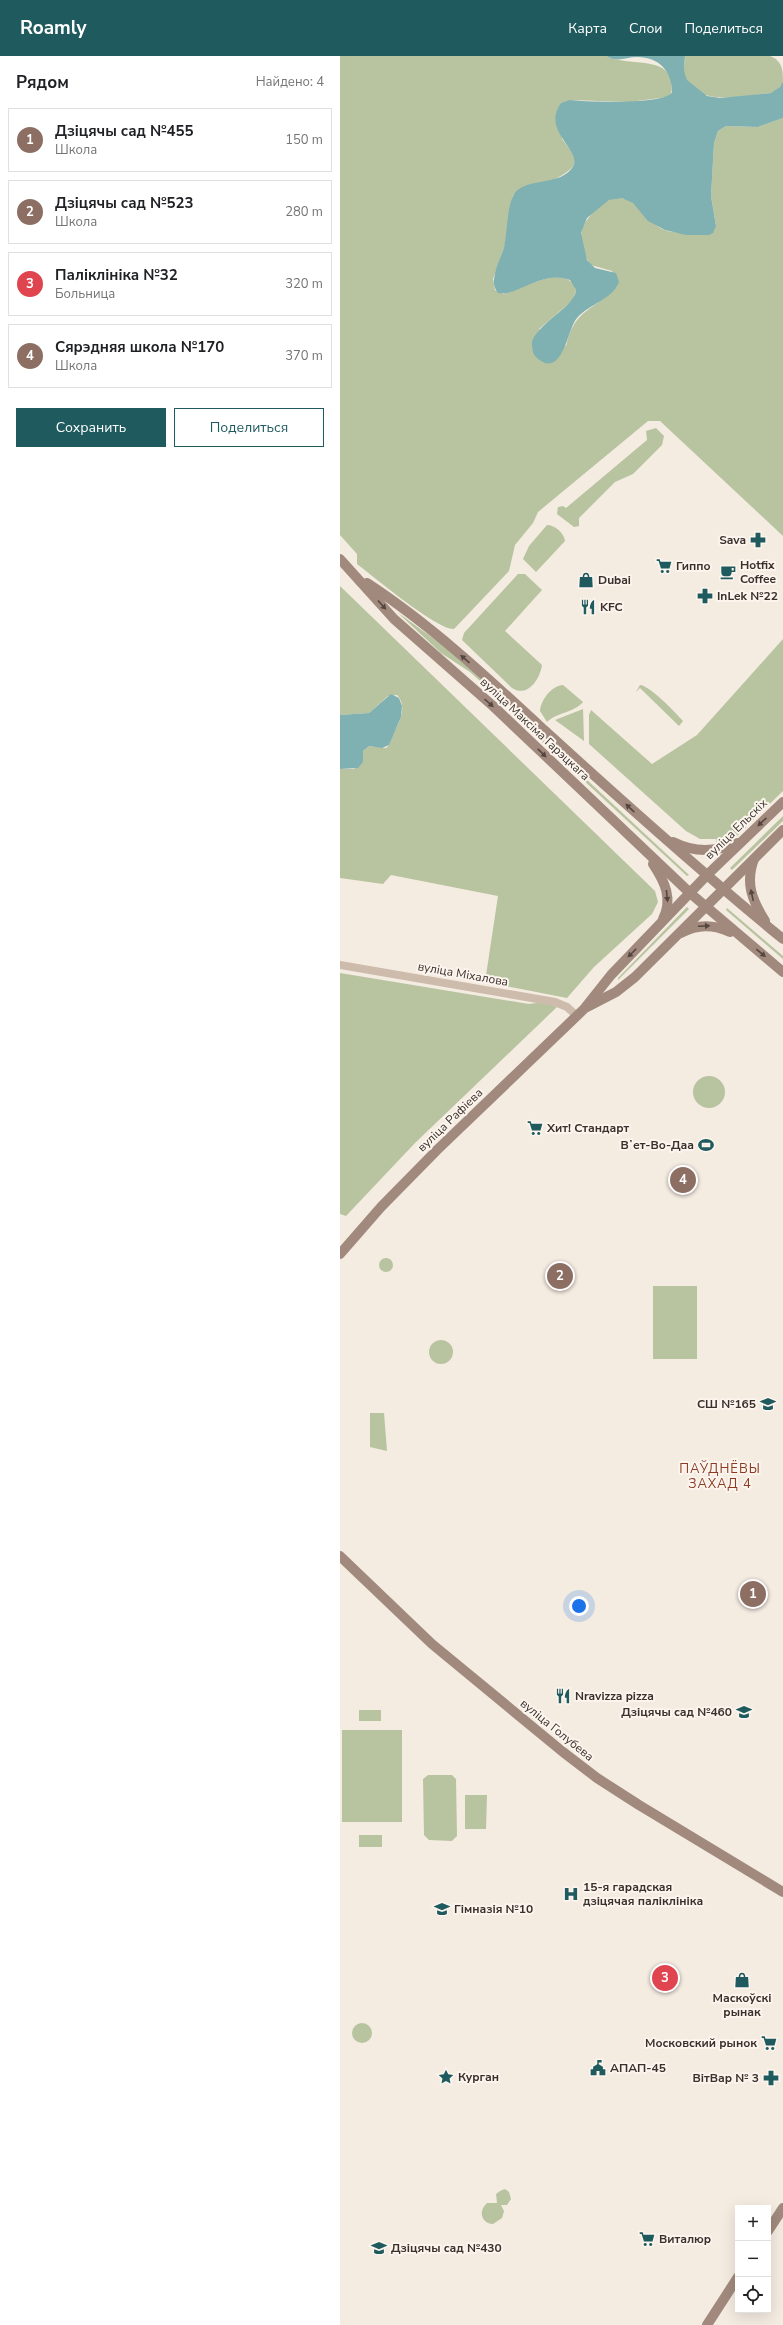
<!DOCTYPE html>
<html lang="ru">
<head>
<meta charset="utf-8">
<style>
	body { margin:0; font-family:"Nunito Sans",sans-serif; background:#f2f2f2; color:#202124 }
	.controls { position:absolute; right:12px; bottom:12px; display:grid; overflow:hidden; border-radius:0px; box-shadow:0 4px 16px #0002 }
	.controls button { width:36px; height:36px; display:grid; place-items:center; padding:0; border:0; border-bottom:1px solid #e0e0e0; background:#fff; color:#202124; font:20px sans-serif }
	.you { position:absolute; left:239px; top:1550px; width:14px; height:14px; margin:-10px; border:3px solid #fff; border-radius:50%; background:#1a73e8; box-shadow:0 0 0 6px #1a73e833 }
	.badge { display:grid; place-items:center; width:26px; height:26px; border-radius:50%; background:#1f5a5e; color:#fff; font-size:13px; font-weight:700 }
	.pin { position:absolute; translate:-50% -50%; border:2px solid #fff; box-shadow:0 1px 4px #0006 }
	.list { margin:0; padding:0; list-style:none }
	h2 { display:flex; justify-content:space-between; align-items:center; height:52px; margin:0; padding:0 16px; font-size:17px }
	h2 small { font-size:13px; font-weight:400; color:#757577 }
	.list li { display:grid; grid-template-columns:26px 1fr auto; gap:12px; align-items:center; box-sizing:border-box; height:64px; margin:0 8px 8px; padding:0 8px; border:1px solid #e0e0e0; border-radius:0px }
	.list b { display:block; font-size:15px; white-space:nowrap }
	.list p { margin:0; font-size:13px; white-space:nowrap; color:#757577 }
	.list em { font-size:13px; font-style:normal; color:#757577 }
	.actions { display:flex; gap:8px; padding:12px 16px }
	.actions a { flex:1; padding:9px 0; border:1px solid #1f5a5e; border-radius:0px; text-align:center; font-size:14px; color:#1f5a5e }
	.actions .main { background:#1f5a5e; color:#fff }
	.icon { flex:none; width:22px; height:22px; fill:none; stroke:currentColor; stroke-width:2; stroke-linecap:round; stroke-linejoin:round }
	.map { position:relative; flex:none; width:443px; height:2269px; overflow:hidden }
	header { display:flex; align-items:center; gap:24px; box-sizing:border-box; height:56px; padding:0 20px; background:#1f5a5e; color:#fff }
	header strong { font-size:19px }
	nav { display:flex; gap:22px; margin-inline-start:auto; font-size:14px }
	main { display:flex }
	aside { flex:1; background:#fff }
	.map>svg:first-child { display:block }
</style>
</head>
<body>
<header>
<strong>Roamly</strong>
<nav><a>Карта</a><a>Слои</a><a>Поделиться</a></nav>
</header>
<main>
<aside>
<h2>Рядом<small>Найдено: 4</small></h2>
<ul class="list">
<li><span class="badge" style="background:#8d6e63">1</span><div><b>Дзіцячы сад №455</b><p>Школа</p></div><em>150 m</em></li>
<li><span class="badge" style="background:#8d6e63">2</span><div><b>Дзіцячы сад №523</b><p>Школа</p></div><em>280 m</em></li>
<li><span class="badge" style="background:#e0444e">3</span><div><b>Паліклініка №32</b><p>Больница</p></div><em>320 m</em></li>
<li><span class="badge" style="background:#8d6e63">4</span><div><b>Сярэдняя школа №170</b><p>Школа</p></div><em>370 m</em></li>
</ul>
<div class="actions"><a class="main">Сохранить</a><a>Поделиться</a></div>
</aside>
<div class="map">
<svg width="443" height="2269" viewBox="0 0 443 2269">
	<rect width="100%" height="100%" fill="#f4ebe1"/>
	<g fill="#b8c4a0">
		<path d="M0,0H266C282,10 327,0 331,24C331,29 333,34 330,39L328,41L289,46L230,44L222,83C226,89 235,97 235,104C236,120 186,134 173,139L166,185L153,223L155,234L163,238C181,234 226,205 236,234L233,244L199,273L226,290C235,251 254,256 277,230L272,215L251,209C234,186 239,168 259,151C265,146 273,141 281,142C300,143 309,174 333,176C346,178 363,172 376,170L371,140L374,87L378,75L386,70L418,71L443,62V480L320,365H308L198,456L193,467L175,489L169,515L114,573C97,574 33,520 17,508V498L0,479Z"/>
		<path d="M345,0H430C443,5 443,15 443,28L436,35L431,37C406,39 354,53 344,18C343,12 346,6 345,0Z"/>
		<polygon points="316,372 324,380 322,389 293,418 275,426 239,462 239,470 234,471 217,458 218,451 223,450 226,452 307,384 306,375"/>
		<path d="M207,469C215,469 224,477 225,485L196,516L183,503L189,490Z"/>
		<path d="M178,518H185L202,534L165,575L202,609C200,623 188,642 172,632L122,584L124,577Z"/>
		<path d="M0,530L315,835L318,846L312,858L254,911L227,942L145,926L158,840L51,819L43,828L0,822V713H14L23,706V695L29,690L46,692L49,689C53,674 71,654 57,639L48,640L29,657L0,659Z"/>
		<polygon points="57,556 112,596 164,643 165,647 130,616 101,597"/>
		<polygon points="443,583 443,735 394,783 377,788 376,783 360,783 346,775 249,688 249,659 251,654 312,708 357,679"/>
		<path d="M223,629L243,646C234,657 217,656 207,666L200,655C201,644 211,630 223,629Z"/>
		<path d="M300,629C309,629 336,657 343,665L339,670L300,632L296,636Z"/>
		<polygon points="243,653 244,685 215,664"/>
		<polygon points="202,682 349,819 347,820 200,684"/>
		<polygon points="443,760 443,765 392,814 390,812"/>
		<polygon points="347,851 349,853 278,924 278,922"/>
		<polygon points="387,852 443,900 443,903 386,854"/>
		<path d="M0,917L189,948C199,946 208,947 217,951L75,1087L6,1160L0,1158Z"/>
		<circle cx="369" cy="1036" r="16"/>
		<circle cx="46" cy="1209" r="7"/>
		<rect x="313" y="1230" width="44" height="73"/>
		<circle cx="101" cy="1296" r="12"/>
		<polygon points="30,1357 44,1357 47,1395 30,1391"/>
		<rect x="19" y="1654" width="22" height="11"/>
		<rect x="2" y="1674" width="60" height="92"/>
		<polygon points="88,1719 112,1719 116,1723 117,1780 112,1785 89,1784 84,1779 83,1723"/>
		<polygon points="125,1739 147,1739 146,1773 125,1773"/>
		<rect x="19" y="1779" width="23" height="12"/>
		<circle cx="22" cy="1977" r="10"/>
		<path d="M165,2133L169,2136L171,2143L167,2149H161L164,2155L162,2162L153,2168C141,2167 138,2155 147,2147H157L156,2138L160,2135Z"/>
	</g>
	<g fill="#7fb0b2">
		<path d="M266,0H345L344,15L347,24L367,40L380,42L431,37L440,31L443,26V62L418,71L386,70L378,75L374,87L371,140L376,170L373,177L369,179H346L325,174L308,165L293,147L282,142L269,144L247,162L241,177L247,204L255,212L276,217L279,226C272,244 249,248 237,262C227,273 223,324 197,302C192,298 192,291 192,285C201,265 235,250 236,234L230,224C202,213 177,241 158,237C155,233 153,228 154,223C155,212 161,201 164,191C168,176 166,141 179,133C193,123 221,128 232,112C245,95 200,76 221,47L230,44C246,46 326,49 332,36C332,15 319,1 297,1C286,1 277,7 266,0Z"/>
		<polygon points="51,638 59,642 62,650 61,661 49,689 42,692 29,690 23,695 23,706 18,712 0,713 0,659 29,657"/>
	</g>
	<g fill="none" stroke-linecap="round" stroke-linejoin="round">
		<polyline stroke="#cdbbac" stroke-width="8" points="0,909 215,946 227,951 237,960"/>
		<g stroke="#a18a7d" stroke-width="10">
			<polyline points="0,503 54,563 153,650 350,837 443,916"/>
			<path d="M27,527C91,569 148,622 204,674C282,745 361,816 443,883"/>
			<path d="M333,786C355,797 375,796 398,787"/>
			<path d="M414,803C405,827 412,844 425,865"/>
			<path d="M313,808C325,826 333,843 323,863"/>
			<path d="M341,877C357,868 373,868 390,876"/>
			<polyline points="247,951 276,936 295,921 443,774"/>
			<polyline points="0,1198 41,1151 97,1094 244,953 271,919 367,819 443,746"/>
			<polyline points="0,1500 92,1588 223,1696 257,1722 299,1749 443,1836"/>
			<polyline points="428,2175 443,2152"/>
			<polyline points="367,2269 398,2221"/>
		</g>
	</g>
	<defs><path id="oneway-solid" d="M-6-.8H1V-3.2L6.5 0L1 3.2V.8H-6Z"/></defs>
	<g fill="#544640">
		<use href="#oneway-solid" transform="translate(42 549) rotate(48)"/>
		<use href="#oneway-solid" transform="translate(125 603) rotate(-139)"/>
		<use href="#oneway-solid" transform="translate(149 647) rotate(42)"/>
		<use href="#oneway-solid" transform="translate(202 697) rotate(44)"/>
		<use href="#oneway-solid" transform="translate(290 752) rotate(-137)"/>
		<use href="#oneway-solid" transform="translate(422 766) rotate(137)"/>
		<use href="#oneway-solid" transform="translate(412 839) rotate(-102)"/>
		<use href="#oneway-solid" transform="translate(327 840) rotate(84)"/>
		<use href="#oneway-solid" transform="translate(364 870) rotate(-3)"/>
		<use href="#oneway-solid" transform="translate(292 897) rotate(135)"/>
		<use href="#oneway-solid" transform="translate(421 897) rotate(39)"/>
	</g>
	<defs>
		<symbol id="pharmacy-bare" viewBox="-9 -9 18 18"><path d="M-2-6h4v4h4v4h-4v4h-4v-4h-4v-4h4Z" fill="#1f5a5e" stroke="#fbf5ee" stroke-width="2.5" paint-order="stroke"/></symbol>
		<symbol id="supermarket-bare" viewBox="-9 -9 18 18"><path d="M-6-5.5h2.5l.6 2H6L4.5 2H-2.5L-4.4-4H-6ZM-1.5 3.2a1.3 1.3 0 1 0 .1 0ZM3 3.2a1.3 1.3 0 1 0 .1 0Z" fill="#1f5a5e" stroke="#fbf5ee" stroke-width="2.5" paint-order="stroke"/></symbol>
		<symbol id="cafe-bare" viewBox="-9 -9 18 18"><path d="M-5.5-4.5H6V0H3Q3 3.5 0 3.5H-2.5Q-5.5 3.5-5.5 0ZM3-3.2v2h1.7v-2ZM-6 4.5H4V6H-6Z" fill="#1f5a5e" stroke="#fbf5ee" stroke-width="2.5" paint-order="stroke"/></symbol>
		<symbol id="shop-bare" viewBox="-9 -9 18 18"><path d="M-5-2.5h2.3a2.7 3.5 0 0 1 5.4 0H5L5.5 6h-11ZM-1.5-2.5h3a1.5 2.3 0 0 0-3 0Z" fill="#1f5a5e" stroke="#fbf5ee" stroke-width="2.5" paint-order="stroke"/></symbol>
		<symbol id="restaurant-bare" viewBox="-9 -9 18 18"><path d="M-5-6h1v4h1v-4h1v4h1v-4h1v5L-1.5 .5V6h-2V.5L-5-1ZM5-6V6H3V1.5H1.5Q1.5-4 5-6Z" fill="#1f5a5e" stroke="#fbf5ee" stroke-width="2.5" paint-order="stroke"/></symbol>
		<symbol id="stadium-bare" viewBox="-9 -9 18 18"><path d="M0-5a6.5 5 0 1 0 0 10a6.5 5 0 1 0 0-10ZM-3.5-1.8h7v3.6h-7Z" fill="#1f5a5e" stroke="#fbf5ee" stroke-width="2.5" paint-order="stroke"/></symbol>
		<symbol id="school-bare" viewBox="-9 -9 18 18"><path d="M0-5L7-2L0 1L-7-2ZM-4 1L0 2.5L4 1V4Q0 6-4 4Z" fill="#1f5a5e" stroke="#fbf5ee" stroke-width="2.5" paint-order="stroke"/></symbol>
		<symbol id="hospital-bare" viewBox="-9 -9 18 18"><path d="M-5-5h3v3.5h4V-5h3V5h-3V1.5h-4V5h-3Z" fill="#1f5a5e" stroke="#fbf5ee" stroke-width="2.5" paint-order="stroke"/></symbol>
		<symbol id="civic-bare" viewBox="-9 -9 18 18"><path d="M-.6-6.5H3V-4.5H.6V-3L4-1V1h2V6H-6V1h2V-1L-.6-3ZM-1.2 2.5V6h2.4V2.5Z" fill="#1f5a5e" stroke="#fbf5ee" stroke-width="2.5" paint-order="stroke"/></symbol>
		<symbol id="sight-bare" viewBox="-9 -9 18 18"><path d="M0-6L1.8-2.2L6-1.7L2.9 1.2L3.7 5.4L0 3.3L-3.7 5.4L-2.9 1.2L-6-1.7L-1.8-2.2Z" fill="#1f5a5e" stroke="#fbf5ee" stroke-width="2.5" paint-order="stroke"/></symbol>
	</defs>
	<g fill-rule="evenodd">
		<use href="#pharmacy-bare" x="407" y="473" width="22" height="22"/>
		<use href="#supermarket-bare" x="313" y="499" width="22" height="22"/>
		<use href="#cafe-bare" x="377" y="505" width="22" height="22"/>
		<use href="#shop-bare" x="235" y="513" width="22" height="22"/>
		<use href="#pharmacy-bare" x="354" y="529" width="22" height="22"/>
		<use href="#restaurant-bare" x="237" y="540" width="22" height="22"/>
		<use href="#supermarket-bare" x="184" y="1061" width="22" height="22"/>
		<use href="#stadium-bare" x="355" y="1078" width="22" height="22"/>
		<use href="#school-bare" x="417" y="1337" width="22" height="22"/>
		<use href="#restaurant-bare" x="212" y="1629" width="22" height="22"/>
		<use href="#school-bare" x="393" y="1645" width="22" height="22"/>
		<use href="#hospital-bare" x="220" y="1827" width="22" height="22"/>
		<use href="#school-bare" x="91" y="1842" width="22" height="22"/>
		<use href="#shop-bare" x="391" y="1913" width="22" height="22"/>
		<use href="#supermarket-bare" x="418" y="1976" width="22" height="22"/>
		<use href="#civic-bare" x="247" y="2001" width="22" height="22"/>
		<use href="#sight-bare" x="95" y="2010" width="22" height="22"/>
		<use href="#pharmacy-bare" x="420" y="2011" width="22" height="22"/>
		<use href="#supermarket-bare" x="296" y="2172" width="22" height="22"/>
		<use href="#school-bare" x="28" y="2181" width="22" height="22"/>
	</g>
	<g text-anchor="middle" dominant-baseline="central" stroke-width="4" stroke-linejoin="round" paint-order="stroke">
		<g font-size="12" font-weight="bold" fill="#3b302b" stroke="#fbf5ee" text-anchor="start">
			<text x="406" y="484" text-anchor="end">Sava</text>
			<text x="400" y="509">Hotfix<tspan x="400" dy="14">Coffee</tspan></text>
			<text x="336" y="510">Гиппо</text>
			<text x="258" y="524">Dubai</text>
			<text x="377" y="540">InLek №22</text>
			<text x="260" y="551">KFC</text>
			<text x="207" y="1072">Хит! Стандарт</text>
			<text x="354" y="1089" text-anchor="end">Вʼет-Во-Даа</text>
			<text x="416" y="1348" text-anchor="end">СШ №165</text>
			<text x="235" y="1640">Nravizza pizza</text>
			<text x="392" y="1656" text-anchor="end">Дзіцячы сад №460</text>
			<text x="243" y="1831">15-я гарадская<tspan x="243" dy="14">дзіцячая паліклініка</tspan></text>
			<text x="114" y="1853">Гімназія №10</text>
			<text x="402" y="1942" text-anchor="middle">Маскоўскі<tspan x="402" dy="14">рынак</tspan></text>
			<text x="417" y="1987" text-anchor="end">Московский рынок</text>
			<text x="270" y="2012">АПАП-45</text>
			<text x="118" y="2021">Курган</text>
			<text x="419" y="2022" text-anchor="end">ВітВар № 3</text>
			<text x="319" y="2183">Виталюр</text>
			<text x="51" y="2192">Дзіцячы сад №430</text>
		</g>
		<g font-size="12" fill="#3b302b" stroke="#fbf5ee">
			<text transform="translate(195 673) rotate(43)">вуліца Максіма Гарэцкага</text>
			<text transform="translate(396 773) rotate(-44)">вуліца Ельскіх</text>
			<text transform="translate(123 918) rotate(10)">вуліца Міхалова</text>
			<text transform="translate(110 1064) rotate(-44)">вуліца Рафіева</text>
			<text transform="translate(217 1674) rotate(39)">вуліца Голубева</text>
		</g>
		<g font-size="13" letter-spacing="1" fill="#8c3b22" stroke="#fbf5ee">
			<text x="380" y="1413">ПАЎДНЁВЫ<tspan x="380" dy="15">ЗАХАД 4</tspan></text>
		</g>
	</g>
</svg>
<div class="controls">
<button>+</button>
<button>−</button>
<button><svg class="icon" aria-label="locate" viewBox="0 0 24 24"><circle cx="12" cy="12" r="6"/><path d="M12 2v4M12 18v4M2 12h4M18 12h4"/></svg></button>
</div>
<div class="you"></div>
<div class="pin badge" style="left:413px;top:1538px;background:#8d6e63">1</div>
<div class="pin badge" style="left:220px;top:1220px;background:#8d6e63">2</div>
<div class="pin badge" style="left:325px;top:1922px;background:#e0444e">3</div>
<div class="pin badge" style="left:343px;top:1124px;background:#8d6e63">4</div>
</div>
</main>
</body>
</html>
